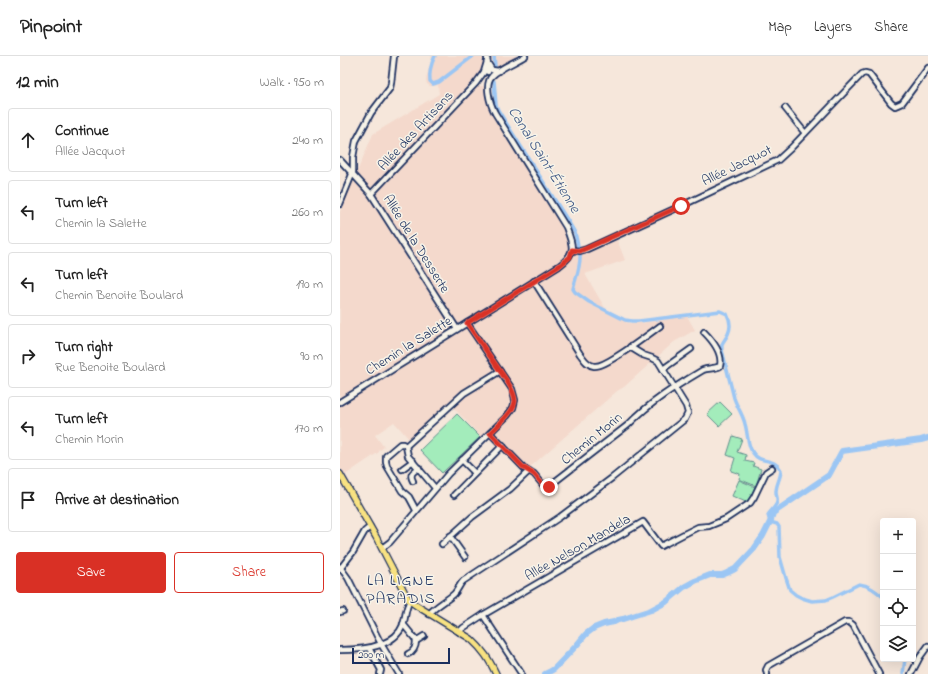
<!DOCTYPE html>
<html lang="en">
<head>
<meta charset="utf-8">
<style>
	body { margin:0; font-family:"Indie Flower",sans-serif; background:#f6f6f6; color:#222 }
	.controls { position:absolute; right:12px; bottom:12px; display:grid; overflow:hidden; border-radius:4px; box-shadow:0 4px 16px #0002 }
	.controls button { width:36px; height:36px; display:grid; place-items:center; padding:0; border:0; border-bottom:1px solid #e0e0e0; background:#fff; color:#222; font:20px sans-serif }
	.scale { position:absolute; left:12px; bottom:10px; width:98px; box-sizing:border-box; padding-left:4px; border:2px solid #1b2f5e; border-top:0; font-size:11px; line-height:14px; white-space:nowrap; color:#1b2f5e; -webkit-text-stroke:3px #f7f3e8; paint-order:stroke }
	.stop { position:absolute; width:12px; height:12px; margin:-9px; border:3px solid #d93025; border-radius:50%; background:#fff }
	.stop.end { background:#d93025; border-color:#fff; box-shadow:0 1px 4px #0008 }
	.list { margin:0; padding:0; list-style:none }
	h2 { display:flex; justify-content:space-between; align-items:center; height:52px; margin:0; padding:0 16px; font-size:17px }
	h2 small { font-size:13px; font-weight:400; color:#767676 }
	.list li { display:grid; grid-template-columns:26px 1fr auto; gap:12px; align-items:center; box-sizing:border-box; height:64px; margin:0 8px 8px; padding:0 8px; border:1px solid #e0e0e0; border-radius:4px }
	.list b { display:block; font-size:15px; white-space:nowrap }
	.list p { margin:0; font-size:13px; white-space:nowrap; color:#767676 }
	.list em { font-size:13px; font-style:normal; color:#767676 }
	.actions { display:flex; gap:8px; padding:12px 16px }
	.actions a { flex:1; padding:9px 0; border:1px solid #d93025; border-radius:4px; text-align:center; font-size:14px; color:#d93025 }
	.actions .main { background:#d93025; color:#fff }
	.icon { flex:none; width:22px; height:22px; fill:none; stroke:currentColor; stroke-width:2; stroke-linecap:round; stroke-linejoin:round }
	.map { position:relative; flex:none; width:588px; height:618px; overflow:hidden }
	header { display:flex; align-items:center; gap:24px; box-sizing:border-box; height:56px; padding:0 20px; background:#fff; border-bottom:1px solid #e0e0e0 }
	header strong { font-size:19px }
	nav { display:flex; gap:22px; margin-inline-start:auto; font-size:14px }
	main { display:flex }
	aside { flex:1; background:#fff }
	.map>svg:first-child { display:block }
</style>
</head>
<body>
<header>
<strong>Pinpoint</strong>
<nav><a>Map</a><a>Layers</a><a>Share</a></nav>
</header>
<main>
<aside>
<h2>12 min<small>Walk · 950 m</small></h2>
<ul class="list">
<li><svg class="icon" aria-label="ahead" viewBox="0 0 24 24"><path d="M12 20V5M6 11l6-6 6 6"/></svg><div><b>Continue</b><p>Allée Jacquot</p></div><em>240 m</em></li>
<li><svg class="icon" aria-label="left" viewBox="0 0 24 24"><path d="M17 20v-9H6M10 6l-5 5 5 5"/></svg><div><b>Turn left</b><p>Chemin la Salette</p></div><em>260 m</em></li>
<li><svg class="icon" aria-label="left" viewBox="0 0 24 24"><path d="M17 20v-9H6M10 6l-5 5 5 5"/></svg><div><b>Turn left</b><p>Chemin Benoite Boulard</p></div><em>190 m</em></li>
<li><svg class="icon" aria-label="right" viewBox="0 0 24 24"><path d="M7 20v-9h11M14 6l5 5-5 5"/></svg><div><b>Turn right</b><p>Rue Benoite Boulard</p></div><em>90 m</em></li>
<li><svg class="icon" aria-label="left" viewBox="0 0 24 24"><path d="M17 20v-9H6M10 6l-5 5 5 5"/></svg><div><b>Turn left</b><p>Chemin Morin</p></div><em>170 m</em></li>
<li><svg class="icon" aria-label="arrive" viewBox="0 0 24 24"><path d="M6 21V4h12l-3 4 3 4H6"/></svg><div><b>Arrive at destination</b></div></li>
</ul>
<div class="actions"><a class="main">Save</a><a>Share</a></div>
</aside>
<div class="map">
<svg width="588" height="618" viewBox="0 0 588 618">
	<rect width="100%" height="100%" fill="#f6e7db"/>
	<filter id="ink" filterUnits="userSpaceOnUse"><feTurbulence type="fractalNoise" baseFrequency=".025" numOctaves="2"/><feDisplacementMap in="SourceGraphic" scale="8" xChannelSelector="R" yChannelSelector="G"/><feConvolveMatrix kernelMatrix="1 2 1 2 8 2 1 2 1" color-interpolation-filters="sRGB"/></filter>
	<g filter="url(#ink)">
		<polygon fill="#f4d9cc" points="91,0 181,0 158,12 152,12 150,5 144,6 141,16 134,25 137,30 143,30 145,33 147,45 152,58 216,160 226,180 230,190 235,191 277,184 285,204 245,218 265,252 286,266 291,267 300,267 347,260 355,274 334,286 284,331 277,335 189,412 151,372 141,381 109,347 70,384 54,366 35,379 44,391 39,395 39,396 5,419 0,411 0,156 33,78 99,38 98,29 95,30 90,30 87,28 86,24 90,7 92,3"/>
		<g fill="#a3ecbb" stroke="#5f8e8c">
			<polygon points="380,346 392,358 379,370 367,358"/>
			<polygon points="117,358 140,381 102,417 80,394"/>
			<polygon points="393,380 402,383 397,396 406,399 405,405 414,407 413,410 421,413 416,430 399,423 400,418 391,415 395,402 387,399"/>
			<polygon points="399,424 415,431 408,447 392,440"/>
		</g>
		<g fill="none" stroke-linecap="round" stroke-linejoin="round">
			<g stroke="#9bc6f4" stroke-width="3.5">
				<path d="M95,0C91,8 89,16 90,25L93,28L99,26L133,0"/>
				<polyline points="154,0 155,10"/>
				<polyline points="154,25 156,49 158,54 228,165 235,177 239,194"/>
				<path d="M240,198C241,210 236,221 233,233L235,236L249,246L285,264L292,265H299L380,255L387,258C390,264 391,272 388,278C385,285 381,285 382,294C386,310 390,326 394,342C397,351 403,359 405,368C408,378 407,389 413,397C421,409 433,400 441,414C441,422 436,428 436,436C436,440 438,442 437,446C436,451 430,455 428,459L430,466L437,468L439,471L440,501L446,522L450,534L456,539L462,542L472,545L486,544L493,541L519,528C529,529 536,535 543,541"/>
				<polyline points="563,618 565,603"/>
			</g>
			<polyline stroke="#9bc6f4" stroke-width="6" points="205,618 209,616 214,613 236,590 246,578 254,572 264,568 274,566 278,564 283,563 311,554 326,546 344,531 355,525 370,519 382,519 387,517 395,513 414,493 423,480 431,464 433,457 489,419 502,395 581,384 588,382"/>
			<defs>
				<g id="minor">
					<polyline points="147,0 148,16"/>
					<polyline points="147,6 152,14 159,15"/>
					<polyline points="445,52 465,77"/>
					<polyline points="0,104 31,138 117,273"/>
					<polyline points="31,138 136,27 144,16 147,6"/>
					<polyline points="0,148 13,116 13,101 16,85 31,57 50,32 51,27 54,0"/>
					<polyline points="232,194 240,195 247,193 341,150 438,104 451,92 522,18 525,17 529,18 551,47 555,50 562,47 588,12"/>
					<path d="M194,225L240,298C244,303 247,309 254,310C265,312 309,278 320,270"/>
					<polyline points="323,313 351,293"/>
					<path d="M0,346L219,210C237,197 233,189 226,171L155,57C150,48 144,28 152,20C159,12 176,6 185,0"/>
					<path d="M150,377L184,412L194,418L204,430L206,432L208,431L288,369C310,346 336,330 363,314C368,312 375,313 380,310C383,298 372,284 364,276"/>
					<polyline points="66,390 124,337 160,315"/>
					<polyline points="66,390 63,388 60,388 46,400 46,406 47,410 62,435 69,441 76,454"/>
					<polyline points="66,390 68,400 95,432"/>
					<polyline points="122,404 135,417"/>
					<polyline points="62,413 73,405"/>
					<path d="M73,425C69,418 73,416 79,412"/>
					<polyline points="114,439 163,389"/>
					<polyline points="110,480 125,501"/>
					<polyline points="102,488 132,461 170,433 189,415"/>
					<polyline points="42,492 50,486 108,418 167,360 173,352 175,344 172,333 127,267"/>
					<polyline points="0,511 8,522 41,588 59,618"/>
					<polyline points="0,513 13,496 25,475 30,471"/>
					<polyline points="0,556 3,555"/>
					<path d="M89,558C96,550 106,545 114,538C118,534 119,529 123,525L220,461L272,422L345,363L348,357L346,350L318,305L312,302L303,299L290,291"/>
					<polyline points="143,559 181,617"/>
					<path d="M63,568L76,584C76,590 75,595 68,598"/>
					<polyline points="119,576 123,572 143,559 303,466 321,490 344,478 358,471 369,470 386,463 410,447 414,441 426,416 432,412"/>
					<polyline points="76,585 84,580"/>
					<polyline points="29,592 41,614 40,618"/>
					<path d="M0,594C21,594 54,592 63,569C66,561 65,552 70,545"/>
					<polyline points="427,618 426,614 428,610 505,566 509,566 513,569 539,618"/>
					<polyline points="571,618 580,601 588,590"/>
				</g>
				<path id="major" d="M0,418L36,481L67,541L70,545L77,550L131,583C143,594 149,603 156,618"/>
			</defs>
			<use href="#minor" stroke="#1b2f5e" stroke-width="8"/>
			<use href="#major" stroke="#1b2f5e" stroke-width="8"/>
			<use href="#minor" stroke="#f7f3e8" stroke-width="4.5"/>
			<use href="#major" stroke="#f8e281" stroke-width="5.5"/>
		</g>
	</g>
	<g fill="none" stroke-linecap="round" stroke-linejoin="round" filter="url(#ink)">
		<path stroke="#d93025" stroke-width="5" d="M209,431L206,432L204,430L194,418L184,412L150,377C158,369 174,356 175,345C175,338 170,330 167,325L127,267L219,210L230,201L232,194L240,195L247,192L341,150"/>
	</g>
	<g text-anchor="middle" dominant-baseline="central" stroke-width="3" stroke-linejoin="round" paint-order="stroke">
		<g font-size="14" fill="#1b2f5e" stroke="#f7f3e8">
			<text transform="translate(76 75) rotate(-47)">Allée des Artisans</text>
			<text transform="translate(397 110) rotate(-26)">Allée Jacquot</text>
			<text transform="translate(76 188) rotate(58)">Allée de la Desserte</text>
			<text transform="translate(69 290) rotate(-32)">Chemin la Salette</text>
			<text transform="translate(252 383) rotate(-39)">Chemin Morin</text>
			<text transform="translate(238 492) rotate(-30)">Allée Nelson Mandela</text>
		</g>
		<g font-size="15" font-style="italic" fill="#3b5584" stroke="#f7f3e8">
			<text transform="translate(204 104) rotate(58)">Canal Saint-Étienne</text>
		</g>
		<g font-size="16" letter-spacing="1" fill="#1b2f5e" stroke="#f7f3e8">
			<text x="61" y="525">LA LIGNE<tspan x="61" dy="18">PARADIS</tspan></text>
		</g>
	</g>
</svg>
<div class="controls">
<button>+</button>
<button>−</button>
<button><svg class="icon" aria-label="locate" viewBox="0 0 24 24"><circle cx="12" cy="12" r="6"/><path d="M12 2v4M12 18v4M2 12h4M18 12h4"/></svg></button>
<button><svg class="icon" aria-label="layers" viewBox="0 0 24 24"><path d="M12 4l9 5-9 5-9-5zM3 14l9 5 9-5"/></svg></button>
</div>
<div class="scale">200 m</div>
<div class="stop" style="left:341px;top:150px"></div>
<div class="stop end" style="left:209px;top:431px"></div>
</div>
</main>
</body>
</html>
